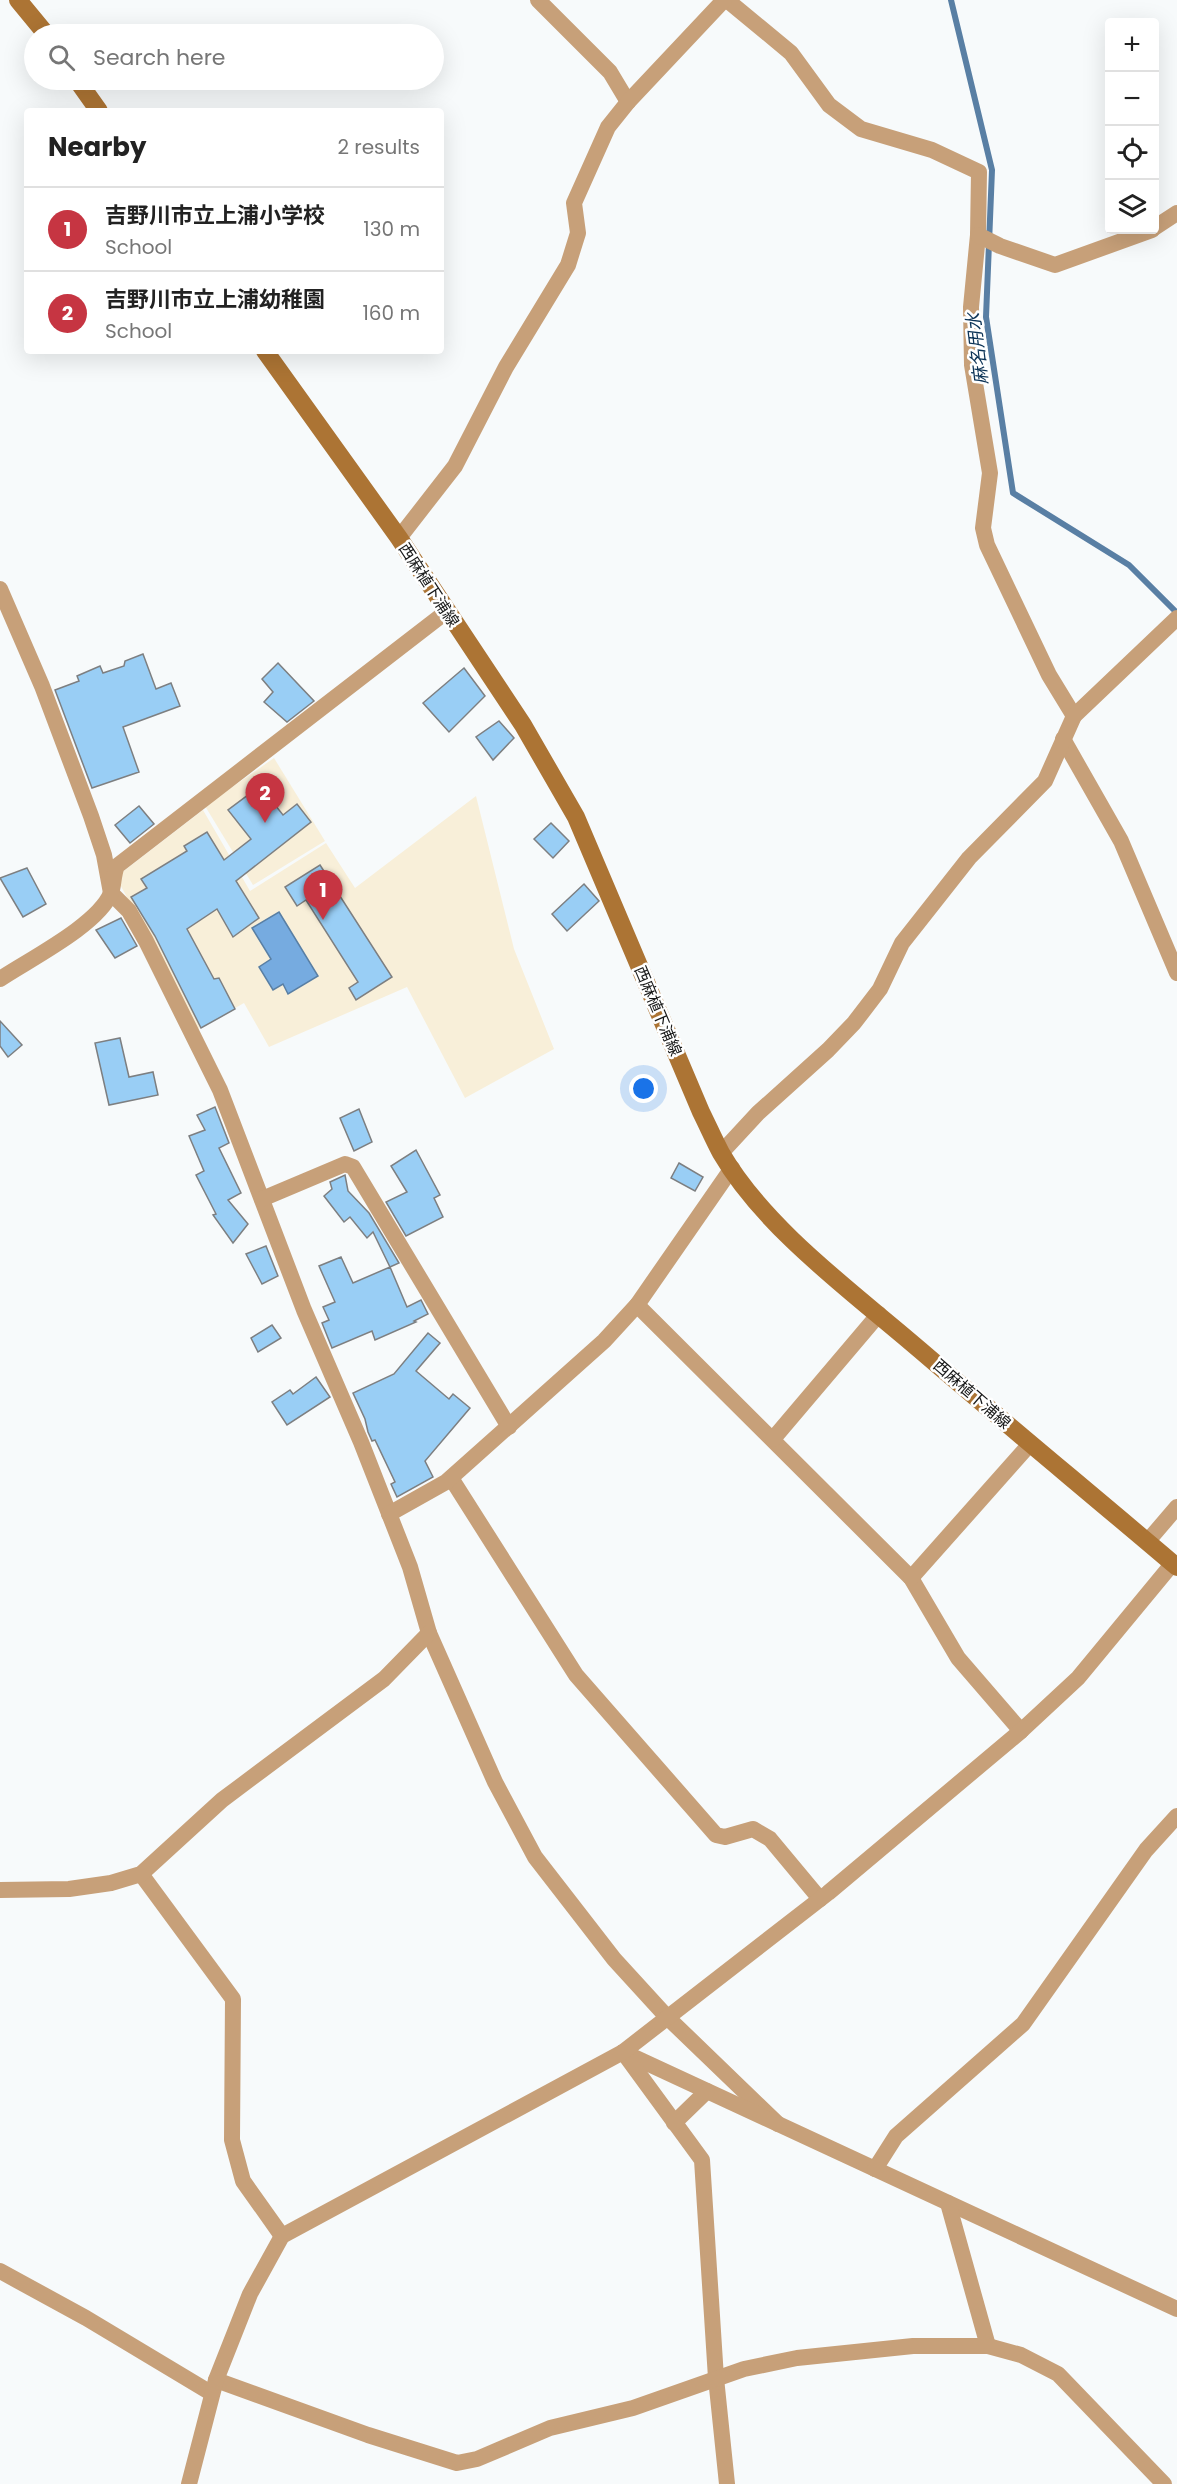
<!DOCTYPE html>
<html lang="en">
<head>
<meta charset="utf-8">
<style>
	body { margin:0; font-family:Poppins,"Noto Sans JP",sans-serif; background:#f2f2f2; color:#222 }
	.controls { position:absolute; right:18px; top:18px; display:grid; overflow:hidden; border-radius:6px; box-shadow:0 6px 24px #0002 }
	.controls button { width:54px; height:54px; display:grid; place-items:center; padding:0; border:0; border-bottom:2px solid #e0e0e0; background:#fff; color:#222; font:30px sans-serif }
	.you { position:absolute; left:644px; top:1089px; width:21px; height:21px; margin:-15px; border:4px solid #fff; border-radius:50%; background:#1a73e8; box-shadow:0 0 0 9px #1a73e833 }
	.badge { display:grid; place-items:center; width:39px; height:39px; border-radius:50%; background:#c63542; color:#fff; font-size:20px; font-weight:700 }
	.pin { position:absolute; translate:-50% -50px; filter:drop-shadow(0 2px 3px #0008) }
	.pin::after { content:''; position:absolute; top:32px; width:21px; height:18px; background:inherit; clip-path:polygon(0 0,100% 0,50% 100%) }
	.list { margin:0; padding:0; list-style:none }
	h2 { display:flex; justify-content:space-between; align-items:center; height:78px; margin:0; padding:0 24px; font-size:26px }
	h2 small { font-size:20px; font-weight:400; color:#767676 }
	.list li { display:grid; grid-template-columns:39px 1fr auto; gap:18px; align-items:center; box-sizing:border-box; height:84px; padding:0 24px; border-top:2px solid #e0e0e0 }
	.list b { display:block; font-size:22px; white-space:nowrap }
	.list p { margin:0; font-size:20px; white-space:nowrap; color:#767676 }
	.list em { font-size:20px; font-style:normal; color:#767676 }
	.icon { flex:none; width:33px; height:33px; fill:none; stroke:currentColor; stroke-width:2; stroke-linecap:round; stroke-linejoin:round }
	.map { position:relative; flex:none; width:1177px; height:2484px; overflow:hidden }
	.search { position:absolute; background:#fff; box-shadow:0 6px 24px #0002; left:24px; top:24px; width:420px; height:66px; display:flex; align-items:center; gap:15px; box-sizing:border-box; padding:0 21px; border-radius:33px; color:#767676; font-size:22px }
	.panel { position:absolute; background:#fff; box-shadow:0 6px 24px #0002; left:24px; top:108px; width:420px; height:246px; border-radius:6px }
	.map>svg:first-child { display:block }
</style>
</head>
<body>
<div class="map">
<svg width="1177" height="2484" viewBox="0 0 1177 2484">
	<rect width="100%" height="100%" fill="#f7fafb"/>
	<g fill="#f8efd9">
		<polygon points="274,758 325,841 253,885 205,806"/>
		<polygon points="476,796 514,949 554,1049 465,1098 407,987 269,1047 244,1003 198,1029 116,877 203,810 250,891 326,843 355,888"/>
	</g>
	<polygon fill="#76abe0" stroke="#597fa4" stroke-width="1.5" points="279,912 318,976 288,994 283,984 273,990 259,967 271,959 252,928"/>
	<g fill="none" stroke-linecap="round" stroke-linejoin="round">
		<polyline stroke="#597fa4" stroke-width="6" points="951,0 992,170 986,317 1013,493 1129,565 1177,613"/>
	</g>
	<g fill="#99cef5" stroke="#7d7f81" stroke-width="1.5">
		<polygon points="143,654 156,689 171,683 180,706 123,727 139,772 92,788 55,690 79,681 77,676 100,666 103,673 124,666 125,661"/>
		<polygon points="278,663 314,701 287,722 264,702 273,692 262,679"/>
		<polygon points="464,668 485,696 449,732 423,703"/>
		<polygon points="499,721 514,738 493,760 476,737"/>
		<polygon points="260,786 283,815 297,804 311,822 236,881 259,918 233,937 217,909 187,929 214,979 219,978 235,1009 201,1028 155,936 131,897 147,888 141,879 187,851 184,846 207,832 224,860 251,839 228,810"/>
		<polygon points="139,806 154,824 130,843 115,825"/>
		<polygon points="551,823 569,841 553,858 534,839"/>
		<polygon points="320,865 392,977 356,1000 349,988 358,982 306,900 297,906 285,887"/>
		<polygon points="27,868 46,904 23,917 0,878"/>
		<polygon points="584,884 599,901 567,931 552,914"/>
		<polygon points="121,918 137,946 115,958 96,930"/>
		<polygon points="0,1021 22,1045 8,1057 0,1046"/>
		<polygon points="120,1038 129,1077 153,1072 158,1095 109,1105 95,1043"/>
		<polygon points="215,1107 229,1143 219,1148 241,1193 228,1200 248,1224 233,1243 213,1215 216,1214 196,1175 204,1171 189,1136 205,1130 197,1115"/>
		<polygon points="359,1109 372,1142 354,1151 340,1118"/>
		<polygon points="416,1150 440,1195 434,1198 443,1217 406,1236 386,1202 407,1192 391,1166"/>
		<polygon points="679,1163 703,1177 695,1191 671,1178"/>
		<polygon points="345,1175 348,1191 369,1213 399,1263 390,1267 373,1232 367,1238 350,1217 344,1222 324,1196 332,1189 330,1182"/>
		<polygon points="266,1246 278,1276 262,1284 246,1254"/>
		<polygon points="341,1257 353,1283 390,1267 407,1307 421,1300 428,1314 414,1321 416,1322 375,1340 372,1331 332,1348 322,1323 329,1320 323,1307 335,1302 319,1266"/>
		<polygon points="272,1325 281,1338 258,1352 251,1338"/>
		<polygon points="428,1333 440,1343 416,1371 449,1399 453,1394 470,1408 425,1461 433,1477 397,1497 391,1484 395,1482 375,1440 372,1441 368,1432 365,1419 353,1393 394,1374"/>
		<polygon points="316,1377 330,1397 287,1425 272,1402 290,1390 293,1394"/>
	</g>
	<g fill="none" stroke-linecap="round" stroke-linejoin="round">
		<g stroke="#c7a079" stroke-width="16">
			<polyline points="538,0 610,72 628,102"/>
			<polyline points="727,0 791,53 829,105 861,129 932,150 979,172 978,235 971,307 972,365 990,473 983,528 987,545 1049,675 1074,716"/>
			<polyline points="1154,228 1177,213"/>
			<polyline points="978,235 1000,246 1055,265 1152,230"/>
			<polyline points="399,538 455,466 506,367 568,265 578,233 574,203 608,127 628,102 724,0"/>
			<polyline points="0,589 42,686 91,816 104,855 111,893 129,911 146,941 220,1090 304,1310 361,1442 410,1567 429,1633 495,1782 535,1857 614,1959 667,2017 778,2124"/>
			<polyline points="1063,739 1121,841 1177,973"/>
			<path d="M0,979C30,959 98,925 111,893C114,885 113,875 117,866L446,612"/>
			<polyline points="721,1153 758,1113 828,1050 854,1023 880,989 902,943 969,858 1045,781 1074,716 1177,618"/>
			<polyline points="262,1199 345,1164 353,1167 509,1427"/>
			<polyline points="637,1305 911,1578 958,1658 1021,1731"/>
			<polyline points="773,1439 879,1314"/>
			<polyline points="451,1478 576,1675 716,1835 725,1837 753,1829 770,1839 820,1899"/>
			<polyline points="389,1514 446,1482 604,1341 637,1305 732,1168"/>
			<polyline points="1147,1542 1177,1507"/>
			<polyline points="911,1578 1030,1444"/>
			<polyline points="141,1874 233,1999 232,2140 243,2181 282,2236"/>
			<polyline points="0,1890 69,1889 111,1883 141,1874 222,1800 384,1679 429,1633"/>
			<polyline points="623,2052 1177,2309"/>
			<polyline points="623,2052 702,2160 716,2378 727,2484"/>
			<polyline points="674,2123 707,2091"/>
			<polyline points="875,2169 896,2136 1023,2024 1146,1850 1177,1816"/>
			<polyline points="948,2203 988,2346"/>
			<polyline points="0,2271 86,2318 211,2393"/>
			<polyline points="216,2380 368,2435 457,2463 477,2459 550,2428 633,2408 744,2369 797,2358 913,2346 988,2346 1021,2355 1058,2374 1164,2484"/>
			<polyline points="189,2484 216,2380 250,2294 282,2236 623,2052 828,1893 1021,1731 1078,1678 1173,1563"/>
		</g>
		<g stroke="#ac7434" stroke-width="18">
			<polyline points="18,0 46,34"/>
			<polyline points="77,80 99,111"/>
			<path d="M265,351L399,538L523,725L576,817L701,1112C708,1126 714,1140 721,1153C765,1229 854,1293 920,1350C1005,1423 1091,1494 1177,1567"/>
		</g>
	</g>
	<g text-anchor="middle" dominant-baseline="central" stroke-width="5" stroke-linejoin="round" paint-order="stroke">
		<g font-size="16" fill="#161717" stroke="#fff">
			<text transform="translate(429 585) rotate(57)">西麻植下浦線</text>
			<text transform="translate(658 1011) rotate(67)">西麻植下浦線</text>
			<text transform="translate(972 1394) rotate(41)">西麻植下浦線</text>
		</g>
		<g font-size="18" font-style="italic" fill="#0c3356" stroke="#fff">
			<text transform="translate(977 349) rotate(-97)">麻名用水</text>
		</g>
	</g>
</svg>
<div class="controls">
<button>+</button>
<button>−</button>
<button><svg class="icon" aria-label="locate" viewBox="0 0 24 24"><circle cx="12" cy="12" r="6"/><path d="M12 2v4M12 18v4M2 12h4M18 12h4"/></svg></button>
<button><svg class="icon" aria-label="layers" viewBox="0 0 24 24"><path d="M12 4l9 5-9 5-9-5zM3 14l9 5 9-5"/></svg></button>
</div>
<div class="you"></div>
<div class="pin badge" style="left:323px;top:920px">1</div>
<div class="pin badge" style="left:265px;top:823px">2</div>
<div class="search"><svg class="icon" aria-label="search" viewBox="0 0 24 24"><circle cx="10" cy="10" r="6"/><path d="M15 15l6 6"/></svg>Search here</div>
<section class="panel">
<h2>Nearby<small>2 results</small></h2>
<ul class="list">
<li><span class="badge">1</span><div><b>吉野川市立上浦小学校</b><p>School</p></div><em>130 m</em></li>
<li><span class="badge">2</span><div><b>吉野川市立上浦幼稚園</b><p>School</p></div><em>160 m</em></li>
</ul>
</section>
</div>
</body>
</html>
